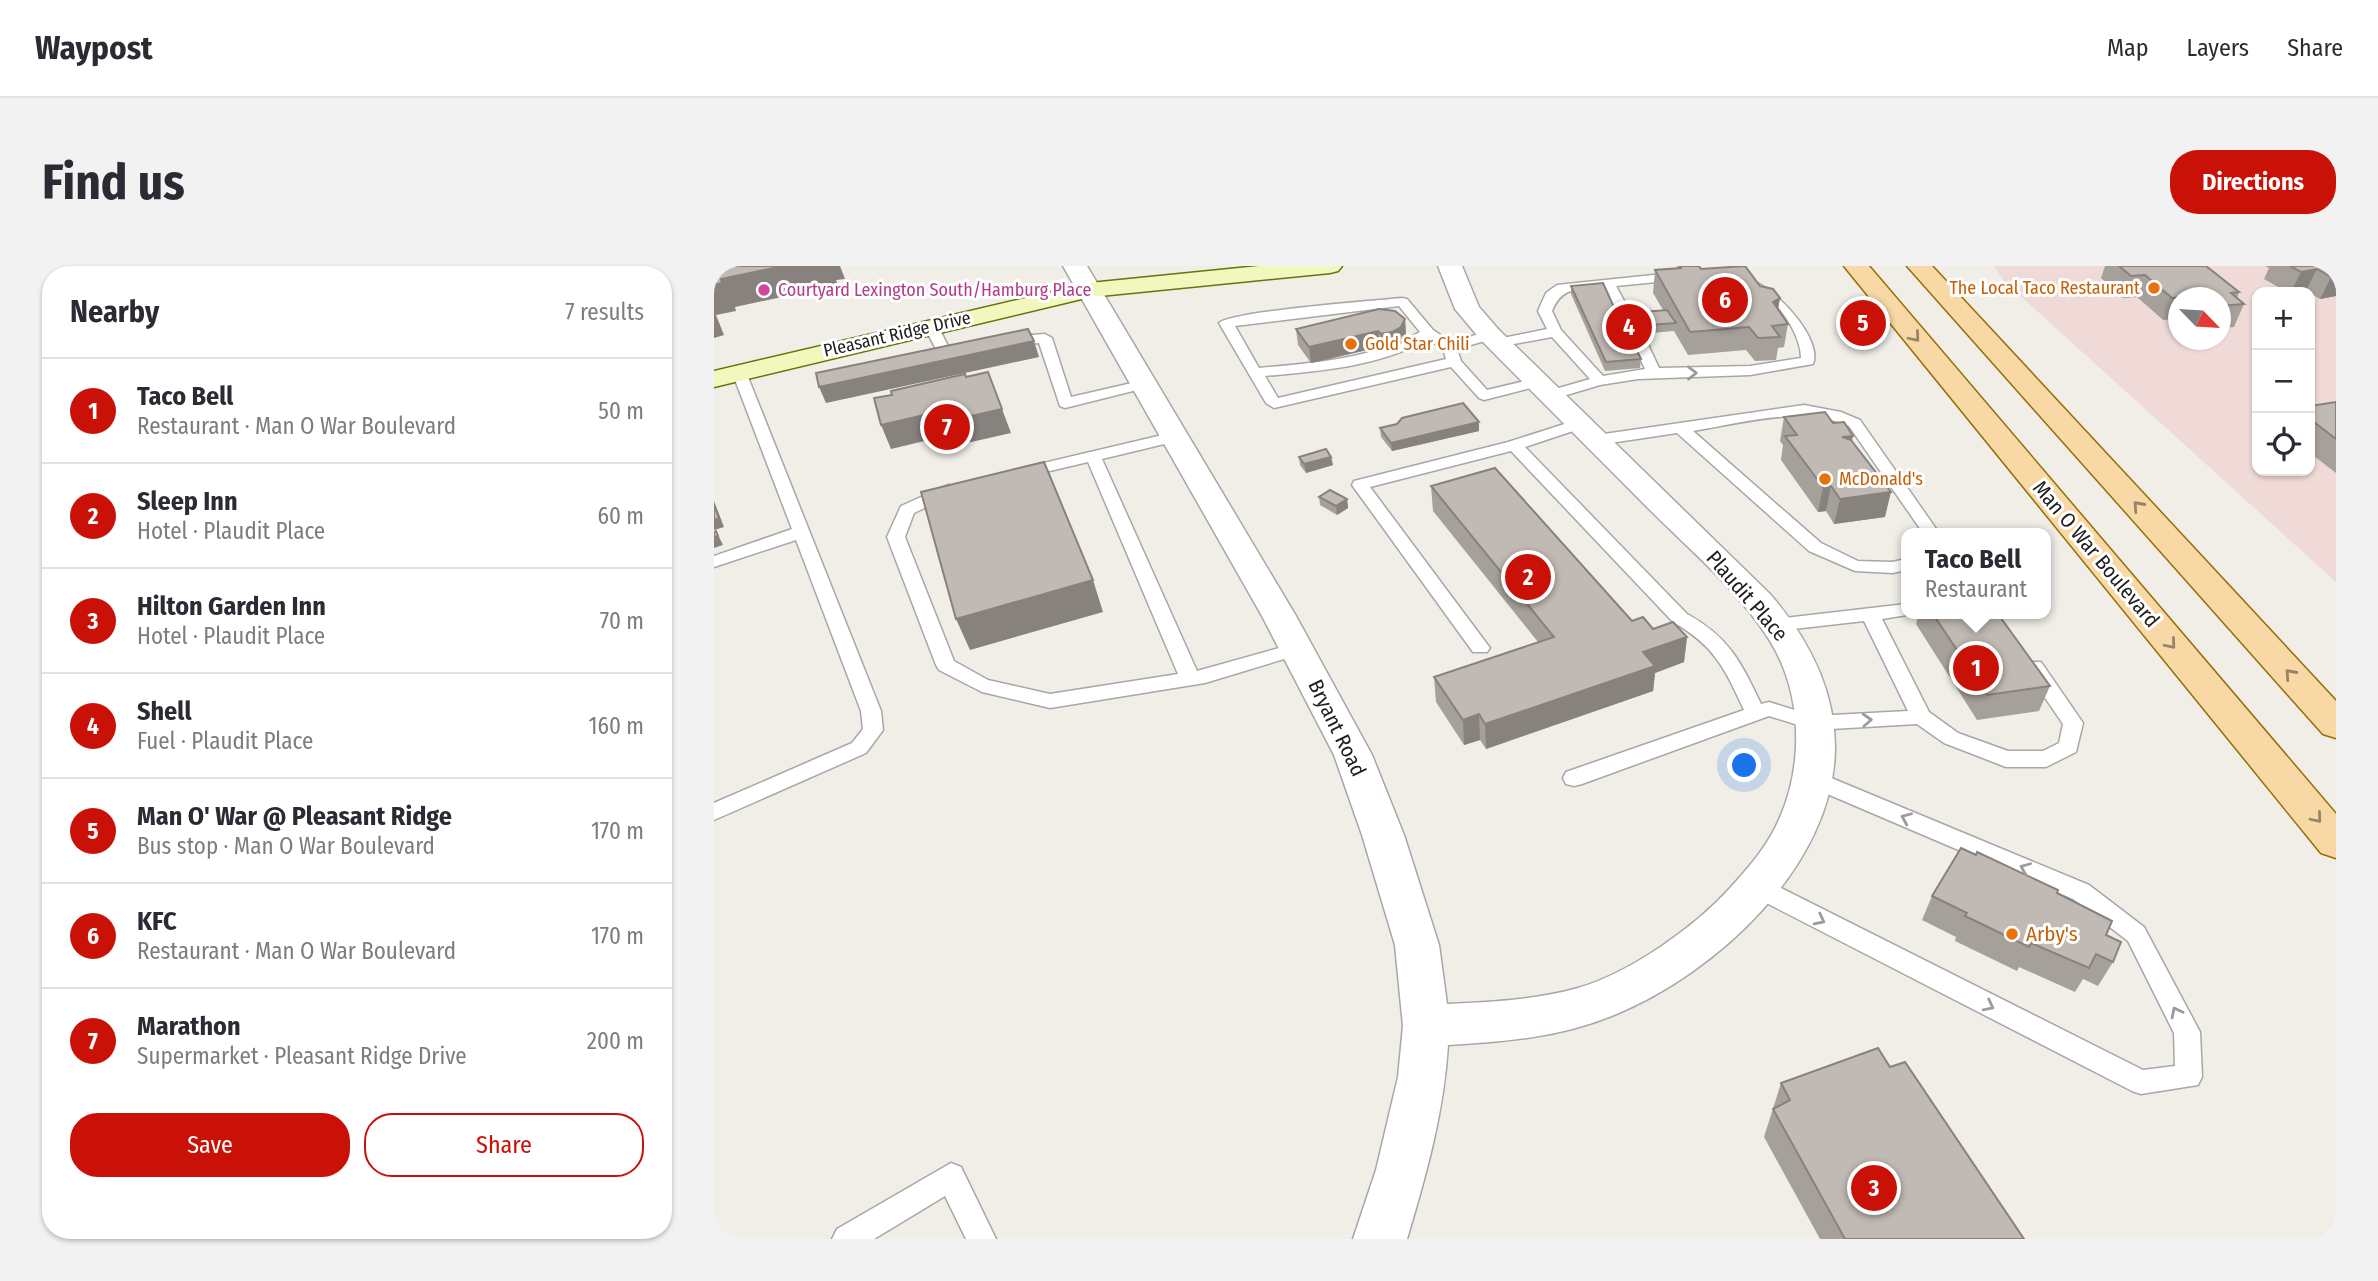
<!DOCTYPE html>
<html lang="en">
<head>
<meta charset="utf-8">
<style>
	body { margin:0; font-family:"Fira Sans Condensed",sans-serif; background:#f2f2f3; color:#2b2b33 }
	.controls { position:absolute; right:21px; top:21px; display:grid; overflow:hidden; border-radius:14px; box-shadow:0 2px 5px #0004 }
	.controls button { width:63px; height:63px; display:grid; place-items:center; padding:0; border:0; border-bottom:2px solid #e1e1e2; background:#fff; color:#2b2b33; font:35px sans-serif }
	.compass { position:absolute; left:1454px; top:21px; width:63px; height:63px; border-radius:50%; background:#fff; box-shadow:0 2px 5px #0004; rotate:115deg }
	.you { position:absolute; left:1031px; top:500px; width:24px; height:24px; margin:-18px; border:5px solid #fff; border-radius:50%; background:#1a73e8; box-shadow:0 0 0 10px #1a73e833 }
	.badge { display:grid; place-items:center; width:46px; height:46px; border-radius:50%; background:#c91108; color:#fff; font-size:23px; font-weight:700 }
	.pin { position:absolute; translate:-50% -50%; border:4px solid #fff; box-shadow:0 2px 7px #0006 }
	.popup { position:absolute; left:1187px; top:262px; width:150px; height:91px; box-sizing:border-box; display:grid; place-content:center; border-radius:14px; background:#fff; filter:drop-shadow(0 2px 5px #0005); font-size:23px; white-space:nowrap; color:#7c7c81 }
	.popup b { font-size:26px; color:#2b2b33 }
	.popup::after { content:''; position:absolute; left:50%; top:100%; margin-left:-14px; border:14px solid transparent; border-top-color:#fff }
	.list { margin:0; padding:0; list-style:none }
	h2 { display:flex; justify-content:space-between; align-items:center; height:91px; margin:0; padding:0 28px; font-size:30px }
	h2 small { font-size:23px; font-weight:400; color:#7c7c81 }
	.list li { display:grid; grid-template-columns:46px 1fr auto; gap:21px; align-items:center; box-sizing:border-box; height:105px; padding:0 28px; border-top:2px solid #e1e1e2 }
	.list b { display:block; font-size:26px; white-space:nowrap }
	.list p { margin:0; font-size:23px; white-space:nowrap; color:#7c7c81 }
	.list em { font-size:23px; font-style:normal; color:#7c7c81 }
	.actions { display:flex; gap:14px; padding:21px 28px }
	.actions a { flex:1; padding:16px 0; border:2px solid #c91108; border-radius:28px; text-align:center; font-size:24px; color:#c91108 }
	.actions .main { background:#c91108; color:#fff }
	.icon { flex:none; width:38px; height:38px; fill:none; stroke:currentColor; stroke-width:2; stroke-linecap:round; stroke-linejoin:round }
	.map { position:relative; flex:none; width:1622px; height:973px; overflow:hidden; border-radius:28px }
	header { display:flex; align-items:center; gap:42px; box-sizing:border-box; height:98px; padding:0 35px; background:#fff; border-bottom:2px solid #e1e1e2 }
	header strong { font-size:33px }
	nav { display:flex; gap:38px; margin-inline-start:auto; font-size:24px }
	.intro { display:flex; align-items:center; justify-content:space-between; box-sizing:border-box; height:168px; padding:0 42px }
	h1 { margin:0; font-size:49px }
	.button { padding:18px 32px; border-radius:28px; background:#c91108; color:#fff; font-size:24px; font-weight:700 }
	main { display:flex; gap:42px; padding:0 42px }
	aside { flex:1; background:#fff; border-radius:28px; box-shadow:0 2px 5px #0004 }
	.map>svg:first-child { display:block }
</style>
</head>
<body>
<header>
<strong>Waypost</strong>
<nav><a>Map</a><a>Layers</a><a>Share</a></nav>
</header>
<div class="intro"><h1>Find us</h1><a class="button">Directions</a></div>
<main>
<aside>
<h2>Nearby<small>7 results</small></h2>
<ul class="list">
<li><span class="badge">1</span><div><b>Taco Bell</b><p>Restaurant · Man O War Boulevard</p></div><em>50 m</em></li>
<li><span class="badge">2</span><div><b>Sleep Inn</b><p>Hotel · Plaudit Place</p></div><em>60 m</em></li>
<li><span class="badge">3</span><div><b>Hilton Garden Inn</b><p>Hotel · Plaudit Place</p></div><em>70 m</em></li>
<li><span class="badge">4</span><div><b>Shell</b><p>Fuel · Plaudit Place</p></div><em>160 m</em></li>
<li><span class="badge">5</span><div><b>Man O' War @ Pleasant Ridge</b><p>Bus stop · Man O War Boulevard</p></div><em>170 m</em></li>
<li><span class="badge">6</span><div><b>KFC</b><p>Restaurant · Man O War Boulevard</p></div><em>170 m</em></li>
<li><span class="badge">7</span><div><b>Marathon</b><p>Supermarket · Pleasant Ridge Drive</p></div><em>200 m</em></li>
</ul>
<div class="actions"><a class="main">Save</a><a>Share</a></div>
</aside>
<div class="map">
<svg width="1622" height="973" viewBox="0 0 1622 973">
	<rect width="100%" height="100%" fill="#f0eee7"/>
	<path fill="#f0dad8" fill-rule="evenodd" d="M1280,0H1622V316L1290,15ZM1543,26H1596V205H1543ZM1464,32H1506V74H1464Z"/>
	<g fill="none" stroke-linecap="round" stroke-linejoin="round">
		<defs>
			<g id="lane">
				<path d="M968,6L975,10L973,13L902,20L921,55L919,58H909L890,22C866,24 848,19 838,45L847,64L889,110L931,103L915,68L922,64L929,68L945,102L1036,100L1087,92C1087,69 1065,36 1045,24C1035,18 1022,17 1014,11C1043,0 1111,69 1099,98L1036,109L924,113L886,119L836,134L828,129L831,126L876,113L838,71L784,81L777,77L784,73L833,63L824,45L832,27L843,19Z"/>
				<path d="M688,32L693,33L719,64L737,76L776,65L781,66V72L743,83L747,95L773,124L823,112L830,116L828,119L770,134L765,132L737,101L560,142L552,137L505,57C519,45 660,35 688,32ZM685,40L706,66C657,93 600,97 545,102L521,60ZM714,73L729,83L732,93L564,132L551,110C605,105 665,101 714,73Z"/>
				<polygon points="217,56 224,60 236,84 255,82 255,88 232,94 227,93 210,60"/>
				<polygon points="331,68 338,72 357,131 431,114 438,118 431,122 351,142 346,140 325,77 292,79 285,75 292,71"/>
				<polygon points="25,102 32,106 167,445 169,464 152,487 0,554 0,537 138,477 149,463 147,445 82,274 0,301 0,290 78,263 18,106"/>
				<path d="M1090,139L1127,146L1146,154L1225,267H1209L1135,160C1086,139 1030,157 979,165L1107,277L1144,295L1178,296L1192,293V304L1179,307L1141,305L1095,285L963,167L883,179L875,174L883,169Z"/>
				<path d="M866,153L871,155L874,158L871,161L811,181L973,348C1015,371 1027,396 1047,438L1055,436L1100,450L1194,445L1150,355L1061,365L1054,363L1052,359L1054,355L1061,353L1192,338V348H1199L1168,353L1215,446L1244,467L1294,485H1329L1345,477L1349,458L1310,401L1313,396H1327L1369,457L1362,486L1332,501H1292L1230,477L1203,458L1100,464L1055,450L868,518L860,520L852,518L849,512L852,506L1030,444C1011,403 1001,380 959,356L797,185L656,221L773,378L776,382L773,386H759L638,219L640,215L794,176Z"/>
				<polygon points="461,166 469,171 467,174 388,193 483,405 583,377 590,379 593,383 590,387 491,417 336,442 268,426 225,404 222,399 173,271 187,240 234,219 240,220 242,224 240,228 200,247 191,271 240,395 274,414 336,428 464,408 374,196 306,212 298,207 300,204"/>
				<polygon points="1098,504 1375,619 1430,661 1486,766 1488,811 1484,819 1427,828 1418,825 1037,629 1033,622 1037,615 1045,613 1053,615 1429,804 1461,800 1460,767 1414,675 1359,633 1090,518 1087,512 1090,506"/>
				<polygon points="237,897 247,901 282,973 252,973 231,930 160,973 118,973 123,963"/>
			</g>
			<path id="street" d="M349,0H373L582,350L658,489L690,569L725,679L733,738C776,736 821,734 864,722C916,707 981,661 1017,621C1033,603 1050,584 1061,562C1090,505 1090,430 1056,375C1025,325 976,284 935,243C879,187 823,131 767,74L741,43L724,0H748L765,41L785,64L1056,328C1093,371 1121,422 1121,481C1121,598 1002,708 900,749C847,771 791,776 734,779C730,846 712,910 693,973H639L662,904L684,811L689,760L681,679L648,569L620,489L548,350Z"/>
			<polygon id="secondary" points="545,0 628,0 624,5 616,7 376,31 0,121 0,105 376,17"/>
			<g id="primary">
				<polygon points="1130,0 1155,0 1622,548 1622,592 1607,587"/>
				<polygon points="1193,0 1218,0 1622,435 1622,472 1609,468"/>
			</g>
		</defs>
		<use href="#lane" stroke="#a7a7a7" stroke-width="3"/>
		<use href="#street" stroke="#a7a7a7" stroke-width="3"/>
		<use href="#secondary" stroke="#657509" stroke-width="3"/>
		<use href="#primary" stroke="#976e06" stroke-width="3"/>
		<use href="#lane" fill="#fff" fill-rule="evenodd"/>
		<use href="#street" fill="#fff" fill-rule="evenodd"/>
		<use href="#secondary" fill="#f2f7be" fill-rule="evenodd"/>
		<use href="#primary" fill="#f8d8a4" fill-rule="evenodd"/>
	</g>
	<g fill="#a6a09b">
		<polygon points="963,0 985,0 987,3 1046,20 1066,32 1064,43 1074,58 1070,81 1064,82 1062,94 1041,95 1032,84 974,89 960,65 915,69 927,93 926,102 891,105 857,28 857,20 903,48 949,44 939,27 941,4 963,3"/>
		<polygon points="1391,0 1492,0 1525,26 1523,32 1530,38 1520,61 1507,62 1507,32 1465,32 1465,55 1463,53 1449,54 1423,31 1409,32 1387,12"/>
		<polygon points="1551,0 1622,0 1622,30 1606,33 1592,25 1573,26 1550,13 1555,2"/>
		<polygon points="691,53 692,69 688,77 680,82 668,84 666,81 597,97 584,79 582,63"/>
		<polygon points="1622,136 1622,207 1596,187 1596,140"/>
		<polygon points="1070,151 1119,157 1138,176 1171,251 1120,258 1112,245 1104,246 1067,194 1069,179 1066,175"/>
		<polygon points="666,162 765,165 678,185 667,171"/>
		<polygon points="585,191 617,191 619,199 592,207 586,199"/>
		<polygon points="717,220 918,355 939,363 973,371 970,396 941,407 939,425 772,483 766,474 750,479 722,436 720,411 824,376 719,245"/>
		<polygon points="605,231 633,233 634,242 623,249 606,239"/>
		<polygon points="1205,348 1284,348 1336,420 1325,445 1263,454 1202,358"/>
		<polygon points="1343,627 1392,669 1399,696 1384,720 1369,713 1361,726 1305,701 1303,705 1241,675 1242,671 1208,654 1218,630"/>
		<polygon points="1176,801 1310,973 1106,973 1050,871 1067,817"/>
	</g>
	<g fill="#87827e">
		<polygon points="69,0 126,0 131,13 122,14 124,19 21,41 22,45 2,49 10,69 0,72 0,19 7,13"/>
		<polygon points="1603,3 1592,25 1577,26 1587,6"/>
		<polygon points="1622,10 1622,30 1606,33 1617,11"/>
		<polygon points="1066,32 1062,54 1059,36"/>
		<polygon points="691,53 692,69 688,77 680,82 668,84 667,68"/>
		<polygon points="664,65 666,81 597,97 595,81"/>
		<polygon points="320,75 325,91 112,137 105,121"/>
		<polygon points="288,143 297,167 244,179 240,168 177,183 167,159 232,144"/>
		<polygon points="765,156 765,165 678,185 677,177"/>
		<polygon points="1139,170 1134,194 1128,171"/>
		<polygon points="617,191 619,199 592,207 590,198"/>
		<polygon points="1117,220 1112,245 1104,246 1109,221"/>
		<polygon points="1177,226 1171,251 1120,258 1126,233"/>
		<polygon points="633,233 634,242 623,249 622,240"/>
		<polygon points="0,235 10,261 0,264"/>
		<polygon points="2,265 9,279 0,282 0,271"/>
		<polygon points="379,314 389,346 256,384 242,353"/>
		<polygon points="973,371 970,396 941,407 939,425 772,483 771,458 929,386"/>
		<polygon points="765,448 766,474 750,479 749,454"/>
	</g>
	<g fill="#c1bab4" stroke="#87827e" stroke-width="2">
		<polygon points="0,0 69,0 7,13 8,17 0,19"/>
		<polygon points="966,0 985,0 987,3 1031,0 1046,20 1059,23 1066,32 1059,36 1074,58 1058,60 1066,71 1044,72 1035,61 976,66 941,4 967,2"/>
		<polygon points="1405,0 1492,0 1525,26 1517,27 1530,38 1507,40 1507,32 1472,31 1458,32 1431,9 1417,10"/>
		<polygon points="1576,0 1622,0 1622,10 1617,11 1603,3 1587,6"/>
		<polygon points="889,17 903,48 953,44 962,57 911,61 927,93 892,96 857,20"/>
		<polygon points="665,43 681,45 691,53 687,61 678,66 667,68 664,65 595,81 582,63"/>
		<polygon points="314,63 320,75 105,121 102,107"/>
		<polygon points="274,106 288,143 235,155 232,144 167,159 160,132 178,129 177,125 251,108 252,111"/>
		<polygon points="1622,136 1622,173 1596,153 1596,140"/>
		<polygon points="749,137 765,156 677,177 666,162 683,158 688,152"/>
		<polygon points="1111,146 1119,157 1130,156 1139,170 1128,171 1137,174 1177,226 1126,233 1117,220 1109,221 1071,170 1083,169 1070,151"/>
		<polygon points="612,183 617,191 590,198 585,191"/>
		<polygon points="330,196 379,314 242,353 207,226"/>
		<polygon points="781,202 918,355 929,351 939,363 959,356 973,371 929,386 941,400 771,458 765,448 749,454 720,411 840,371 717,220"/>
		<polygon points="616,224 633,233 622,240 605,231"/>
		<polygon points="0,239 5,252 0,254"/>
		<polygon points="2,265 4,270 0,271 0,266"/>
		<polygon points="1219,348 1284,348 1336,420 1273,429"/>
		<polygon points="1247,582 1262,589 1263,586 1344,624 1343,627 1398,655 1392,669 1407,676 1399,696 1382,688 1375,702 1317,677 1315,681 1251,650 1253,647 1218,630"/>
		<polygon points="1164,782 1176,801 1191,796 1310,973 1131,973 1059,843 1076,834 1067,817"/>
	</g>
	<defs><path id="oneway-chevron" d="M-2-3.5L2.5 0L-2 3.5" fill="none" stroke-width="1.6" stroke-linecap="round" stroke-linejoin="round" transform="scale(1.75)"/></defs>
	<g stroke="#978569">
		<use href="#oneway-chevron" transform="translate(1201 71) rotate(50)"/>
		<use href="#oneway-chevron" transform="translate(1424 240) rotate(-132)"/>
		<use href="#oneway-chevron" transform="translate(1457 378) rotate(50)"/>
		<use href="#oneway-chevron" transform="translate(1576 408) rotate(-132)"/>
		<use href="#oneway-chevron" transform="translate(1603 552) rotate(50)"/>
	</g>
	<g stroke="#9b9b9b">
		<use href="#oneway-chevron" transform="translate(978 107)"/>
		<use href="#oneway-chevron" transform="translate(1153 454) rotate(-3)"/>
		<use href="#oneway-chevron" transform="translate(1192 552) rotate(-157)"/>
		<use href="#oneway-chevron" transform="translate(1311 602) rotate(-157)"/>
		<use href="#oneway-chevron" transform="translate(1106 654) rotate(27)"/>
		<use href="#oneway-chevron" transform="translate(1275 740) rotate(27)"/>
		<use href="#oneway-chevron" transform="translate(1462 746) rotate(-117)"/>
	</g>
	<g fill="#e8710a" stroke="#fff" stroke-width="2.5">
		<circle cx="1440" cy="22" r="7"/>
		<circle cx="637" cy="78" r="7"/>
		<circle cx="1111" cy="213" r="7"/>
		<circle cx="1298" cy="668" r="7"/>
	</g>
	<circle fill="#d1479c" stroke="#fff" stroke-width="2.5" cx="50" cy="24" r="7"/>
	<g text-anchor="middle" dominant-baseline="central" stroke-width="6" stroke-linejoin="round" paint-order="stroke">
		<g font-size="18" fill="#c56008" stroke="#fff" text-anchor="start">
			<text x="1426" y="22" text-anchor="end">The Local Taco Restaurant</text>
			<text x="651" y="78">Gold Star Chili</text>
			<text x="1125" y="213">McDonald's</text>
		</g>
		<g font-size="18" fill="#b23c85" stroke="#fff" text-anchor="start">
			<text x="64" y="24">Courtyard Lexington South/Hamburg Place</text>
		</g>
		<g font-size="18" fill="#202020" stroke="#fff">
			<text transform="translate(183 68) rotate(-13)">Pleasant Ridge Drive</text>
		</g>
		<g font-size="21" fill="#202020" stroke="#fff">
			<text transform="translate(1382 288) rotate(50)">Man O War Boulevard</text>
			<text transform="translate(1033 330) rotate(49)">Plaudit Place</text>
			<text transform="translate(623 462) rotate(64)">Bryant Road</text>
		</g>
		<g font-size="21" fill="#c56008" stroke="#fff" text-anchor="start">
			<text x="1312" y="668">Arby's</text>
		</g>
	</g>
</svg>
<div class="controls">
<button>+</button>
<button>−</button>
<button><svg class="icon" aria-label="locate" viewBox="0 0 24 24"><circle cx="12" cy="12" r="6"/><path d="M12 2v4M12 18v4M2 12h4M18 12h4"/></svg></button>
</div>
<svg class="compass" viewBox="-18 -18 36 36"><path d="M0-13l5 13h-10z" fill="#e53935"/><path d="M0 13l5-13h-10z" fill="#7c7c81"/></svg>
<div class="you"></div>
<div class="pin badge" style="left:1262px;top:402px">1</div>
<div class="popup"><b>Taco Bell</b>Restaurant</div>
<div class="pin badge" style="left:814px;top:311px">2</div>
<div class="pin badge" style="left:1160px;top:922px">3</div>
<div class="pin badge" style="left:915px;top:61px">4</div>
<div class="pin badge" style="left:1149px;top:57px">5</div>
<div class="pin badge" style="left:1011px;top:34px">6</div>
<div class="pin badge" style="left:233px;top:161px">7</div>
</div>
</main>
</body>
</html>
